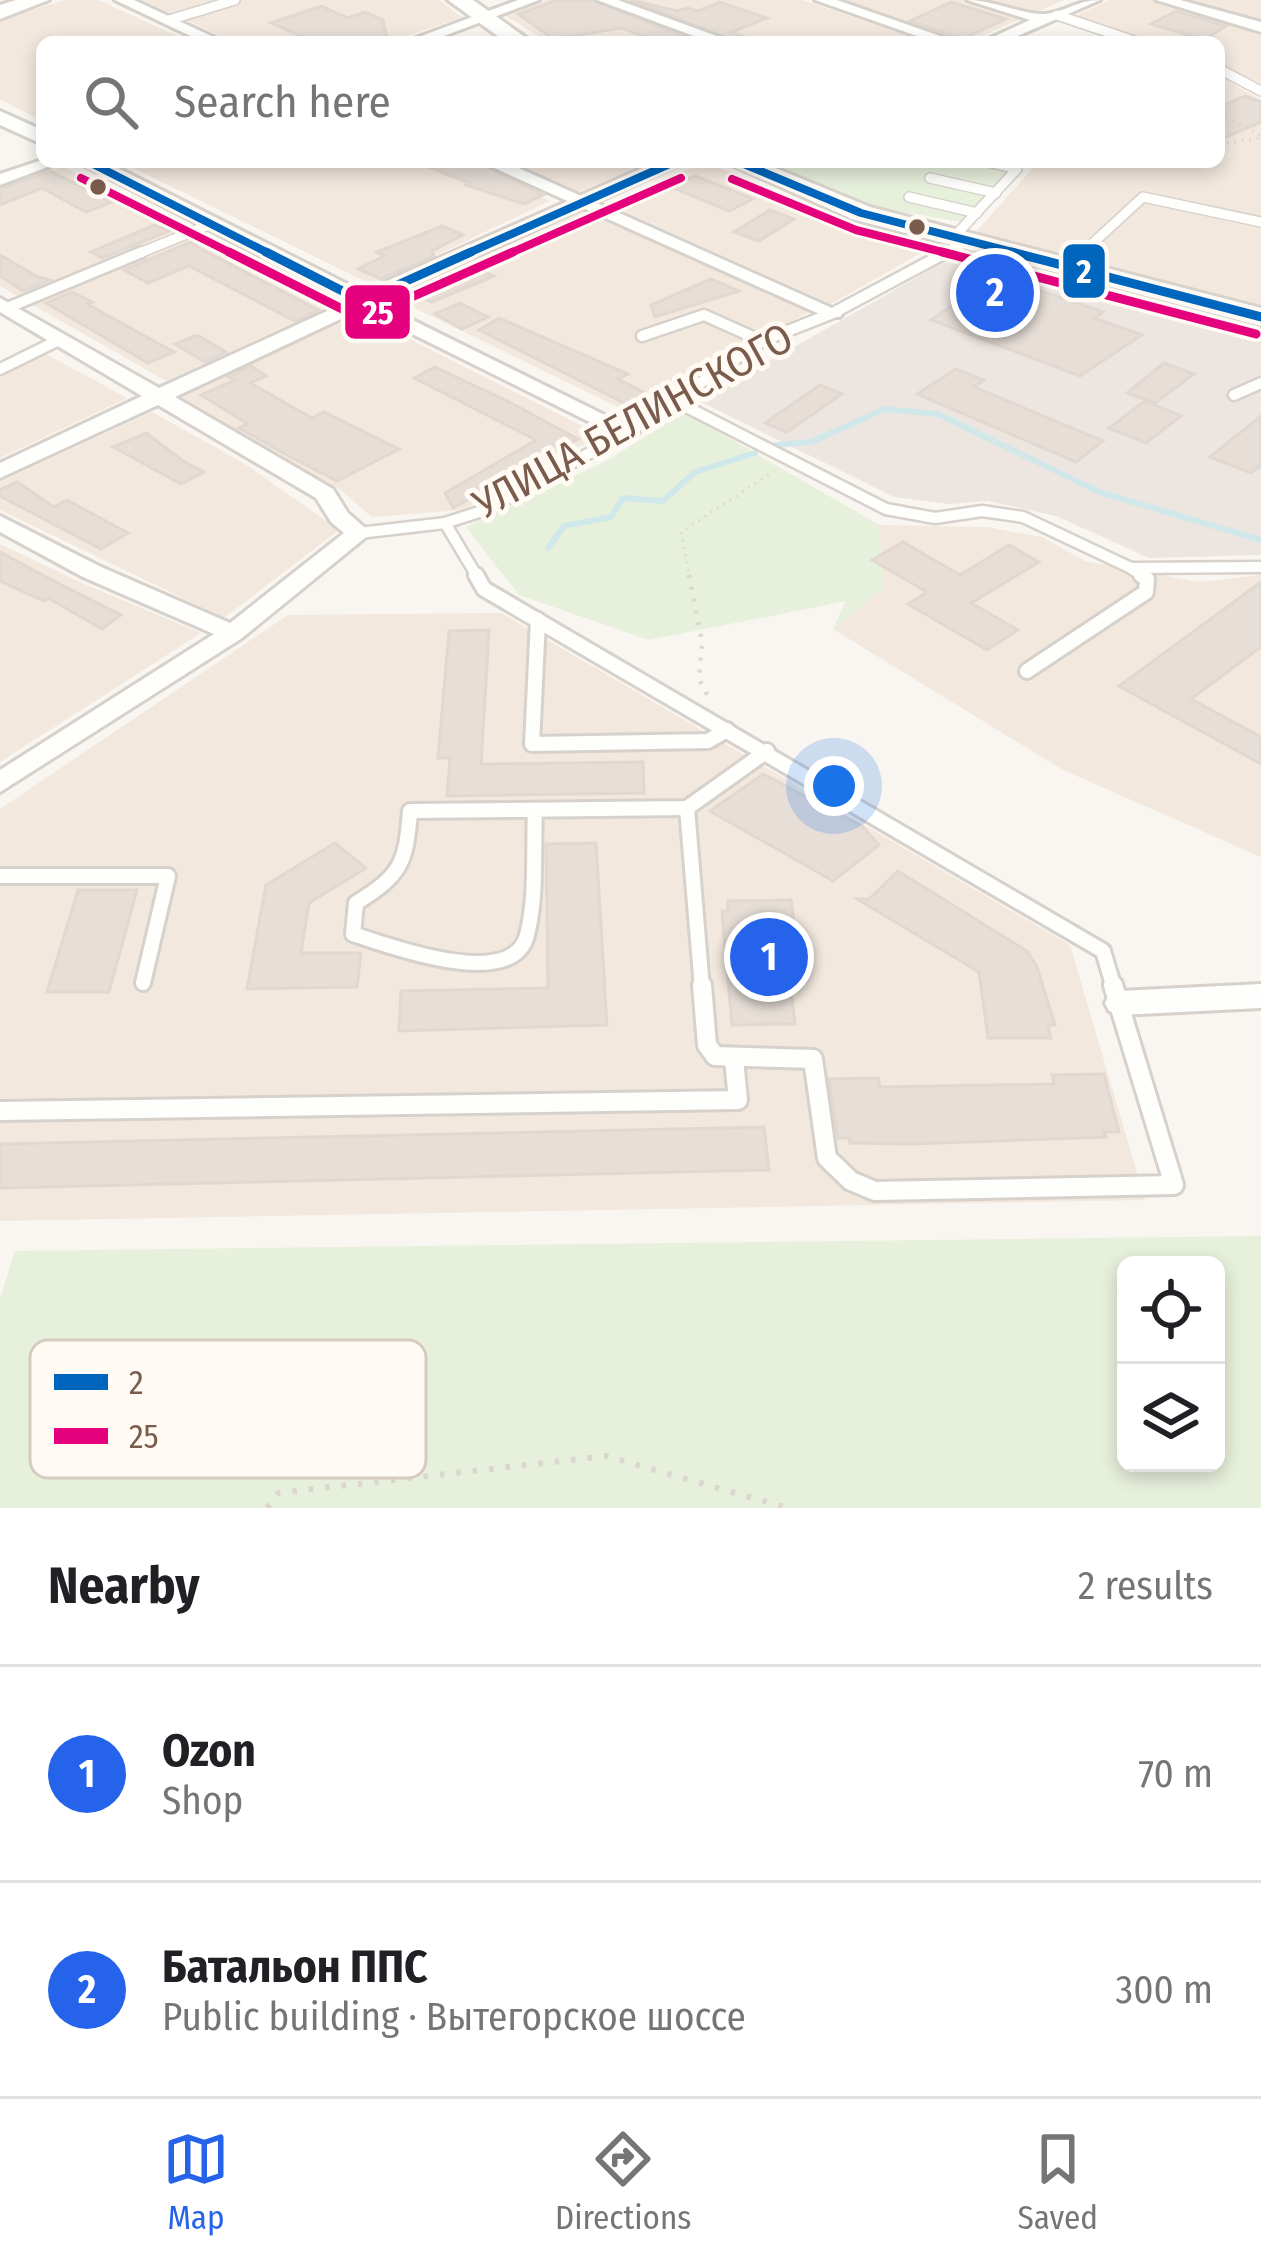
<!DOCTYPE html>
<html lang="en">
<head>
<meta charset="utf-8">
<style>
	body { margin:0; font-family:"Fira Sans Condensed",sans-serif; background:#f6f6f6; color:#202124 }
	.controls { position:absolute; right:36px; bottom:36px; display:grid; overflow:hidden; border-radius:18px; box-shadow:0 6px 18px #0003 }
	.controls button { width:108px; height:108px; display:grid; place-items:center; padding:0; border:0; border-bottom:3px solid #e0e0e0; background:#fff; color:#202124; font:60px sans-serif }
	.you { position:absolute; left:834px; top:786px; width:42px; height:42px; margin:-30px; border:9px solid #fff; border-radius:50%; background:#1a73e8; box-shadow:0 0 0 18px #1a73e833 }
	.badge { display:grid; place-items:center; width:78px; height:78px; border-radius:50%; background:#2563eb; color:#fff; font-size:39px; font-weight:700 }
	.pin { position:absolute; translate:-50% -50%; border:6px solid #fff; box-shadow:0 3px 12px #0006 }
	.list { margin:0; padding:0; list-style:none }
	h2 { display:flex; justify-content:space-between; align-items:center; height:156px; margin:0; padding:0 48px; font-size:51px }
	h2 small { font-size:39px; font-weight:400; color:#757577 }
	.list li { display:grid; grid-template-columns:78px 1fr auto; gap:36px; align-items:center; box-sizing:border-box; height:216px; padding:0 48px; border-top:3px solid #e0e0e0 }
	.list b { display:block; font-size:45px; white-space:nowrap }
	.list p { margin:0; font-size:39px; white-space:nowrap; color:#757577 }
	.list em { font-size:39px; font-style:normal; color:#757577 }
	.icon { flex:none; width:66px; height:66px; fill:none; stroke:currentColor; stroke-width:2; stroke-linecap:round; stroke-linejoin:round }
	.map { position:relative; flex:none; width:1261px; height:1508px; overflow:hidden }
	.search { position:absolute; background:#fff; box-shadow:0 6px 18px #0003; left:36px; right:36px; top:36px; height:132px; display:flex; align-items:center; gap:30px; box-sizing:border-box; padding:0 42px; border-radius:18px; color:#757577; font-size:45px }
	.sheet { height:588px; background:#fff }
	nav { display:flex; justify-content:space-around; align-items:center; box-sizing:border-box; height:168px; border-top:3px solid #e0e0e0; background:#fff; font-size:33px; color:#757577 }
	nav a { display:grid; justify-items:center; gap:6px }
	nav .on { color:#2563eb }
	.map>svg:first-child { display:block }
</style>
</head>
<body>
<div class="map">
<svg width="1261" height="1508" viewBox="0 0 1261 1508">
	<rect width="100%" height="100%" fill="#f9f5f0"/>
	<g fill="#f2e8de">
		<polygon points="65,0 98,0 191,42 42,42 42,121 0,99 0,20"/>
		<polygon points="142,0 439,0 462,17 390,42 234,42"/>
		<polygon points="545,0 586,0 709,42 548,42 501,13"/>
		<polygon points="617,0 802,0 928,42 736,42"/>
		<polygon points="836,0 1064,0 967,42"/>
		<polygon points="1110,0 1261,0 1261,83 1219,65 1219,42 1147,42 1073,17"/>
		<polygon points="1219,76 1261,100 1261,306 976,232 1032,169 1007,162 1219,162"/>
		<polygon points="121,162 460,162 550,201 373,285"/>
		<polygon points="504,162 647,162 578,193"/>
		<polygon points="704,162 832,213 935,245 831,304 610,205"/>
		<polygon points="62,166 336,303 166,381 0,286 0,189"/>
		<polygon points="583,212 812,310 628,412 396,299"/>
		<polygon points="360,314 600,435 462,510 372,517 338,488 172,400"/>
		<polygon points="44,353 127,398 0,458 0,375"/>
		<polygon points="152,412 245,464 339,530 224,618 0,510 0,482"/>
		<polygon points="879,525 987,527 1042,537 1085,561 1199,582 1261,575 1261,857 1063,770 833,629 883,588"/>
		<polygon points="0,544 84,584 201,633 0,762"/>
		<polygon points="501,613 1070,945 1145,1200 0,1221 0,809 288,615"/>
	</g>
	<polygon fill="#ede5e0" points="965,250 1261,341 1261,555 1149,558 1056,516 988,501 949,504 894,497 699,401"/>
	<g fill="#e7f0db" fill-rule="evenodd">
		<polygon points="771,162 989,162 1017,169 966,223 870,206"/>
		<polygon points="684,412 879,525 884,588 833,629 846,601 649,640 519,595 466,527 610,459"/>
		<path d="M1261,1236V1508H0V1298L15,1251ZM1216,1265V1463H1126V1265Z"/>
	</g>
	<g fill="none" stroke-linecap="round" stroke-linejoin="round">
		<g stroke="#d0e8ea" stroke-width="6">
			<polyline points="776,445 811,442 885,409 938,414 1099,492 1261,540"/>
			<polyline points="548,548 564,526 611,517 623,498 663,501 695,472 755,453"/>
		</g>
	</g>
	<g fill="#e6ded7" stroke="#e2d8d2" stroke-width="3">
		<polygon points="557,0 593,0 697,42 658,42 622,28 553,39 518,14"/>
		<polygon points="631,0 677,11 687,8 698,11 720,2 767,18 731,32 750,39 737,42"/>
		<polygon points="951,2 1006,19 962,39 910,21"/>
		<polygon points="321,6 348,18 365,12 383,20 388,42 315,42 271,23"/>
		<polygon points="1176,11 1226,26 1204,40 1151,24"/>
		<polygon points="1245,96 1261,102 1261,122 1219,140 1219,107"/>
		<polygon points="417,162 477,162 543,195 524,204 466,185 469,183"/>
		<polygon points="50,171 112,202 86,212 42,188 0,205 0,189"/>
		<polygon points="695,176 753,199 729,211 671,187"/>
		<polygon points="770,210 794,219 759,241 734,232"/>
		<polygon points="154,225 169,231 102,258 91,252"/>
		<polygon points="442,226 463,235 432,251 434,256 381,279 358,269 384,256 377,252"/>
		<polygon points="191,242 199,248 318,310 295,321 189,266 148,283 124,270"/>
		<polygon points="0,255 38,277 50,280 23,291 0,276"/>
		<polygon points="467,266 494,276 432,302 409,292"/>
		<polygon points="997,276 1103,312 1094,318 1142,335 1080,376 931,320"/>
		<polygon points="711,279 739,291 655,317 651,305"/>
		<polygon points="72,292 92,302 87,304 174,352 148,363 46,303"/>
		<polygon points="460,303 488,317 462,329 435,314"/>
		<polygon points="499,318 628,374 618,379 651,396 632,407 479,330"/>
		<polygon points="195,336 199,336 226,352 205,362 175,344"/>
		<polygon points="1164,363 1194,374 1155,403 1127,393"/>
		<polygon points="251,366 266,376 250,383 312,418 324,412 399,449 337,481 285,454 239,428 248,424 201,395 235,380 229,377"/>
		<polygon points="435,367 511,403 578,439 453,508 445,493 536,440 414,378"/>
		<polygon points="956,369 984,380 974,387 1103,441 1076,462 917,394"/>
		<polygon points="820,385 842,394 787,432 765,423"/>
		<polygon points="1145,401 1181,416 1146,443 1109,428"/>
		<polygon points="1261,416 1261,465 1251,473 1210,457"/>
		<polygon points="146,433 183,461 204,472 181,484 113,447"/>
		<polygon points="17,482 54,507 67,500 128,533 101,549 0,496 0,490"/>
		<polygon points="903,542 960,575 1009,545 1039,562 971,603 1018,630 987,650 908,604 927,592 872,560"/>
		<polygon points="0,552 50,579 121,615 102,629 48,598 44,601 0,581"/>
		<polygon points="1261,582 1261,647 1191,699 1261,737 1261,764 1119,686"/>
		<polygon points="489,630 481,764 643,762 644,793 447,796 450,758 438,758 449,631"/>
		<polygon points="763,774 862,826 879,845 833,881 710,811"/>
		<polygon points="335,843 366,868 309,903 301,953 361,953 357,987 247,989 266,885"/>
		<polygon points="596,843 607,1025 399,1031 401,991 548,988 546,844"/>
		<polygon points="898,871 1027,951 1037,967 1055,1025 1048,1025 1051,1038 988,1038 979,972 857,899 869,899"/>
		<polygon points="78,890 137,890 109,992 47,992"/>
		<polygon points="791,900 795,931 784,931 795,1024 732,1025 722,911 728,911 728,901"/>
		<polygon points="1104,1074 1119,1132 1104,1132 1106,1137 910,1144 850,1143 849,1138 838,1138 829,1079 878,1078 880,1087 1054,1084 1052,1075"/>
		<polygon points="764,1127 769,1170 0,1188 0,1144"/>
	</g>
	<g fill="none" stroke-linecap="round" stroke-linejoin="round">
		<defs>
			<g id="service-far3">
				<polyline points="1057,15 1137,42"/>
				<polyline points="169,20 235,0"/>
				<polyline points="1219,69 1261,91"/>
				<polyline points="930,178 996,193"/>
				<polyline points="909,197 977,213"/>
				<polyline points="952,239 1017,169 988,162"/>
				<polyline points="135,255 211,224"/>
				<polyline points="941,255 966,242"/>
				<polyline points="1080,255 1143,197 1261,222"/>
			</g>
			<g id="service-far2">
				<polyline points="1068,266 1083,252"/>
				<polyline points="7,308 142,252"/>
				<polyline points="642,336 704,315 762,341"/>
				<polyline points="0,369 61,339"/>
				<polyline points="1234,395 1261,383"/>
				<polyline points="675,401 886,509 935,518 982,511 1023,517 1131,568 1261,567"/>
				<polyline points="445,523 478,578"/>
				<polyline points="359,533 445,523 488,509 628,432 762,341 833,313 947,252"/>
				<polyline points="1131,568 1146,578"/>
			</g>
			<g id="service-far1">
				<polyline points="476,575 484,589 1103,951 1114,988"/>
				<polyline points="538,620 532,744 708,741 727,730"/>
				<polyline points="1027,671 1146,592 1147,579 1141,575"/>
				<polyline points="687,808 702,988"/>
				<path d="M535,811C533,850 537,897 527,935C513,992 389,946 353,934L356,903C401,875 406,864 410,811L687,808L767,751"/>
				<polyline points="0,876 168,876 143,983"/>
			</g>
			<g id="service">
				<polyline points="702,985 707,1045 715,1056 813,1059 827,1158 851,1181 875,1191 1174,1185 1113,985"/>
				<polyline points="0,1111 738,1100 734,1059"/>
			</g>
			<g id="minor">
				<polygon points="115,0 134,0 224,42 203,42"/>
				<polygon points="518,0 539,0 428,42 405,42"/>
				<polygon points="597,0 618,0 733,42 710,42"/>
				<polygon points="815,0 837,0 957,42 934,42"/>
				<path d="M967,0C993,0 1024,15 1044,14C1063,13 1077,0 1100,0L1004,42H982L1030,20Z"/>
				<polygon points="1156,0 1180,0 1261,22 1261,32"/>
				<polygon points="42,160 61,162 0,185 0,174"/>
				<polygon points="481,162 505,162 843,313 840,317 826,317"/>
				<polygon points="362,295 639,432 628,439 620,437 362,309 175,397 333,489 348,513 371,533 242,638 0,792 0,770 214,634 83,577 0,532 0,516 101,567 230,623 344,533 331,522 316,498 158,405 0,478 0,463 142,396 0,312 0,298 159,388"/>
				<polygon points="1261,984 1261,1008 1120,1015 1109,1011 1105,1003 1109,995 1120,991"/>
			</g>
			<g id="tertiary">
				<polygon points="0,111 42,130 42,144 0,125"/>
				<polygon points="78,162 106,162 363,292 656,162 685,162 362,308"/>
			</g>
			<g id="secondary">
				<polygon points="16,0 49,0 0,19 0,5"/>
				<polygon points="448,0 473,0 532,42 506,42"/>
				<polygon points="726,162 761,162 870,207 1261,308 1261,326 852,219"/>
			</g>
		</defs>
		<use href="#service-far3" stroke="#d7d1cb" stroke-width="12"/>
		<use href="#service-far2" stroke="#d7d1cb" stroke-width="15"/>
		<use href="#service-far1" stroke="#d7d1cb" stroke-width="20"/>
		<use href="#service" stroke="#d7d1cb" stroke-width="24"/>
		<use href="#minor" stroke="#d7d1cb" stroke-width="6"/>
		<use href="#tertiary" stroke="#d7d1cb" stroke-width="6"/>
		<use href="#secondary" stroke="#d9d2cb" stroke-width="6"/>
		<g stroke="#dcd5d0" stroke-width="3" stroke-dasharray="1.5 6" stroke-linecap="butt">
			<polyline points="1219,113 1261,136"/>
			<polyline points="1227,143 1261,138"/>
			<polyline points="690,578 681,532 774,471"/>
		</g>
		<polyline stroke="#dcd5d0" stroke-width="4.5" stroke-dasharray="3 9" stroke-linecap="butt" points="689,575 702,642 699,679 709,698"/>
		<polyline stroke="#dcd5d0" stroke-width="6" stroke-dasharray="4.5 12" stroke-linecap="butt" points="267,1508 278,1493 606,1456 788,1508"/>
		<use href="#service-far3" stroke="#fefefd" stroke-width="9"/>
		<use href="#service-far2" stroke="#fefefd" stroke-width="10"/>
		<use href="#service-far1" stroke="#fefefd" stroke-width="14"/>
		<use href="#service" stroke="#fefefd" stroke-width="18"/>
		<use href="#minor" fill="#fefefd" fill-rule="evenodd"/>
		<use href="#tertiary" fill="#fefefd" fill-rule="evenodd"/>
		<use href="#secondary" fill="#fefefd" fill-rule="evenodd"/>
		<defs>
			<g id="bus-1-far1">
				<polyline points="89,162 272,255"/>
				<polyline points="739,162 861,213 1024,255"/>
				<polyline points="464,255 674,162"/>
			</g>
			<g id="bus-1">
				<polyline points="266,252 362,301"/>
				<polyline points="1012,252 1261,317"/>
				<polyline points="362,301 471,252"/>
			</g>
			<g id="bus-2-far1">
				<polyline points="81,178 235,255"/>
				<polyline points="732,179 856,230 954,255"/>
				<polyline points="506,255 681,178"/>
			</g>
			<g id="bus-2">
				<polyline points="229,252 362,319 513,252"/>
				<polyline points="942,252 1256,334"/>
			</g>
		</defs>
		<use href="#bus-1-far1" stroke="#fffaf3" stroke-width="14"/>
		<use href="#bus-1" stroke="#fffaf3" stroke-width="16"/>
		<use href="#bus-2-far1" stroke="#fffaf3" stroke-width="14"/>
		<use href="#bus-2" stroke="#fffaf3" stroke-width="16"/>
		<use href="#bus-1-far1" stroke="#0065bd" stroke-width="8"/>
		<use href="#bus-1" stroke="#0065bd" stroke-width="9"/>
		<use href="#bus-2-far1" stroke="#e5007d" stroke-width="8"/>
		<use href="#bus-2" stroke="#e5007d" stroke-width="9"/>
	</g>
	<g fill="#7a5c4d" stroke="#fffaf3" stroke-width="4.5">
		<circle cx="98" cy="187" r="10"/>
		<circle cx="917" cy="227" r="10"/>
	</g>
	<g text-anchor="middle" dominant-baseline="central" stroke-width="10" stroke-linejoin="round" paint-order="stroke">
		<g font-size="42" fill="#7a5c4d" stroke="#fffaf3">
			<text transform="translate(633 421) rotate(-29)">УЛИЦА БЕЛИНСКОГО</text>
		</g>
	</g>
	<rect x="30" y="1340" width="396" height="138" rx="18" fill="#fffaf3" stroke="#d7cbc1" stroke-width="3"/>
	<rect x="54" y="1374" width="54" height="16" fill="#0065bd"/>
	<rect x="54" y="1428" width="54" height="16" fill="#e5007d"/>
	<g font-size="33" fill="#7a5c4d">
		<text x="129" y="1394">2</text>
		<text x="129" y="1448">25</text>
	</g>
	<g stroke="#fffaf3" stroke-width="4.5">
		<rect x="1061" y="242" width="46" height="58" rx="12" fill="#0065bd"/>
		<rect x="343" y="283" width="69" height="58" rx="12" fill="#e5007d"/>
	</g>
	<g font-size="33" text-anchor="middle" font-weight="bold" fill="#fff">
		<text x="1084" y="283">2</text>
		<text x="378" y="324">25</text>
	</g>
</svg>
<div class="controls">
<button><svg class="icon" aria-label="locate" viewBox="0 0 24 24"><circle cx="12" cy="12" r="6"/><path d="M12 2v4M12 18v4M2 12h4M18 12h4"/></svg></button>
<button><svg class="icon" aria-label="layers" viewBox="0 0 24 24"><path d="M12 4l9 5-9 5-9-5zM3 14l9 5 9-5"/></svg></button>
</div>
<div class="you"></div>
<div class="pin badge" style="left:769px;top:957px">1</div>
<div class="pin badge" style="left:995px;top:293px">2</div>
<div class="search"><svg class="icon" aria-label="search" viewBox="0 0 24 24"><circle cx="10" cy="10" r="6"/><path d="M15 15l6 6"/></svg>Search here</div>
</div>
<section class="sheet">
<h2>Nearby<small>2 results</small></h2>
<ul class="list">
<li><span class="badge">1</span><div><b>Ozon</b><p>Shop</p></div><em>70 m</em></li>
<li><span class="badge">2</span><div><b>Батальон ППС</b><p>Public building · Вытегорское шоссе</p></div><em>300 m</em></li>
</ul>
</section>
<nav>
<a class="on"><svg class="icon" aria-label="map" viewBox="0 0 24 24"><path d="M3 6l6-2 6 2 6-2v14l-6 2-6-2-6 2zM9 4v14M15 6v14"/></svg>Map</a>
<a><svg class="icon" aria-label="directions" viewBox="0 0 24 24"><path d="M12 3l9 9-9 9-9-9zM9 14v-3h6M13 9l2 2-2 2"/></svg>Directions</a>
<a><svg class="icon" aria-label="saved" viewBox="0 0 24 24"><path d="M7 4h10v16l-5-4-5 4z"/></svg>Saved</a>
</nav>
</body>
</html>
